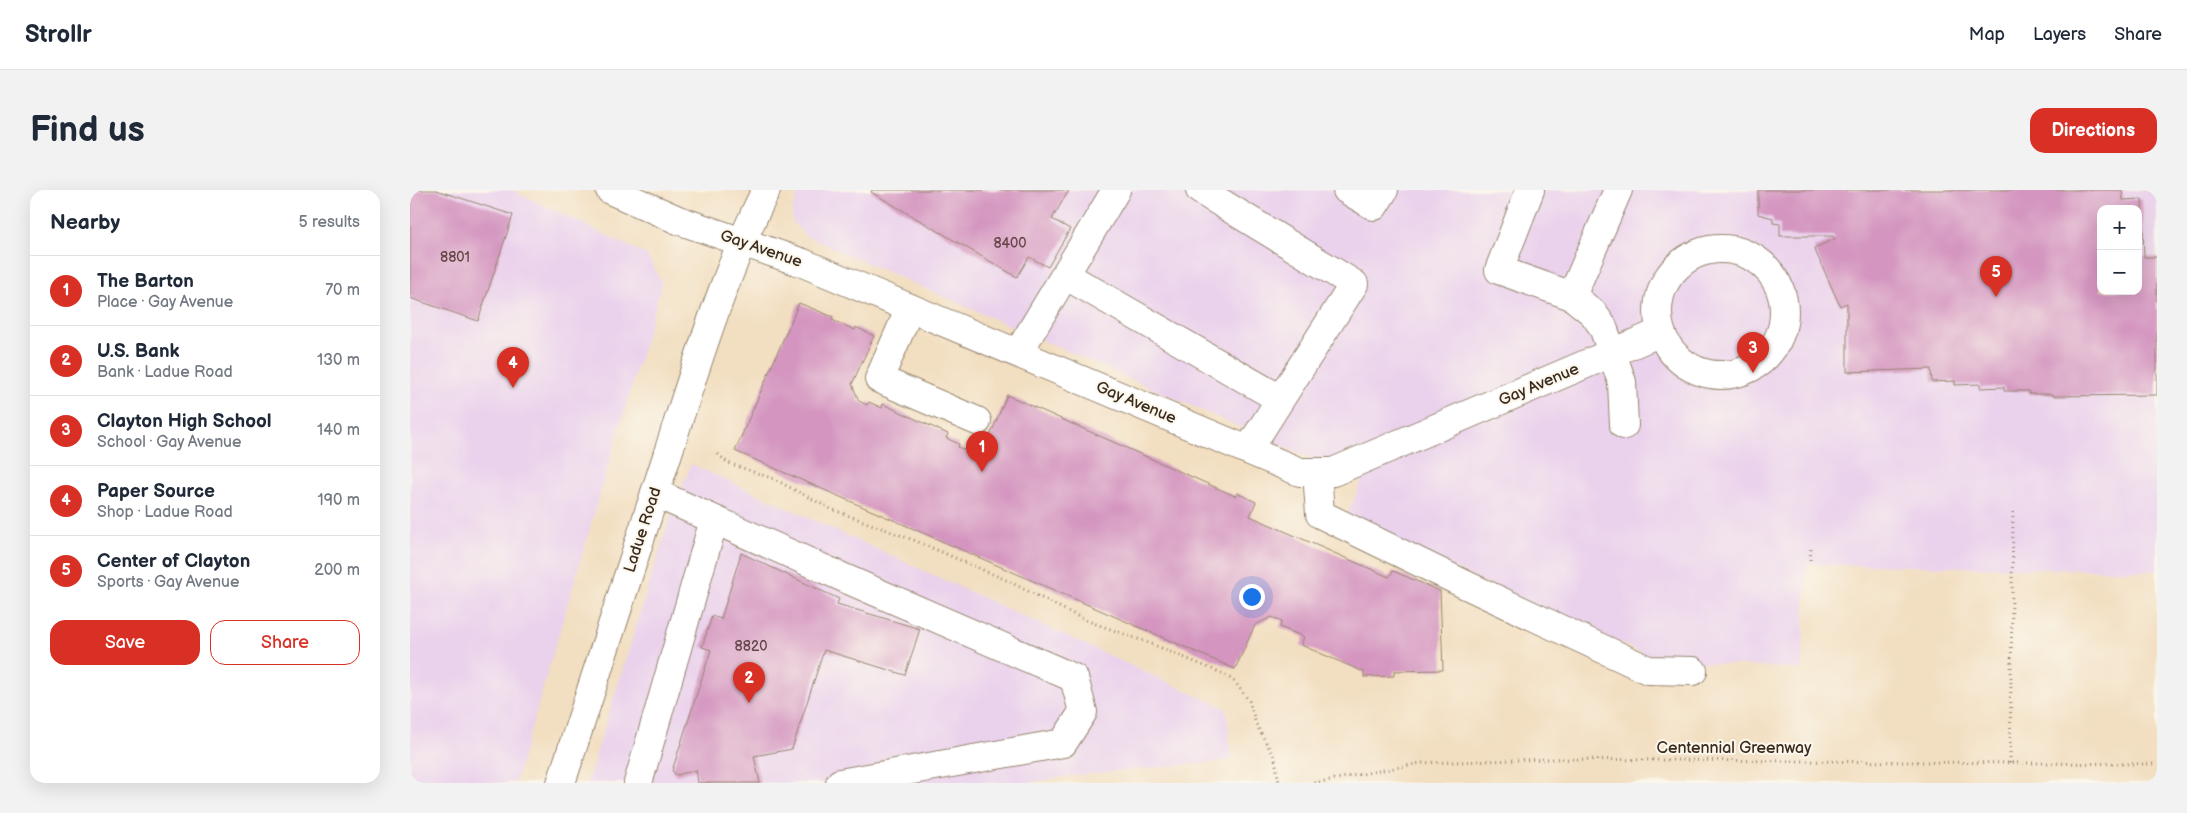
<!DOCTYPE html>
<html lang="en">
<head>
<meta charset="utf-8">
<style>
	body { margin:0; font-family:"Balsamiq Sans",sans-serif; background:#f2f2f3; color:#1f2937 }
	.controls { position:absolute; right:15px; top:15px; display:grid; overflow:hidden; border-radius:10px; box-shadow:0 5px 20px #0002 }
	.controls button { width:45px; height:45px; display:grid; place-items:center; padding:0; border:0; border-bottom:1px solid #e0e1e3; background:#fff; color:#1f2937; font:25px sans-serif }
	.you { position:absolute; left:841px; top:406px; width:18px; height:18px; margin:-12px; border:4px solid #fff; border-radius:50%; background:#1a73e8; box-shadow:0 0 0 8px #1a73e833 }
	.badge { display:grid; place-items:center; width:32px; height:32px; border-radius:50%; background:#d93025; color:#fff; font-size:16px; font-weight:700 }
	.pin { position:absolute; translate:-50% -41px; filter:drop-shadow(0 1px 2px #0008) }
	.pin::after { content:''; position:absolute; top:26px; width:18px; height:15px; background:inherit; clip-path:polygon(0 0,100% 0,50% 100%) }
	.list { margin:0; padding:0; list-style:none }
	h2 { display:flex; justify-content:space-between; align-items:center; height:65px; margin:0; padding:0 20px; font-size:21px }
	h2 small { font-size:16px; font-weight:400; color:#747a83 }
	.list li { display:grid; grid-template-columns:32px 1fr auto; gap:15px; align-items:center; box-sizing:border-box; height:70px; padding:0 20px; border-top:1px solid #e0e1e3 }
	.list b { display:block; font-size:19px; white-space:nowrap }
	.list p { margin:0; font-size:16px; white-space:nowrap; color:#747a83 }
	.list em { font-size:16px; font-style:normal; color:#747a83 }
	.actions { display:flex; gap:10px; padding:15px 20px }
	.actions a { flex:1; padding:11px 0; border:1px solid #d93025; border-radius:15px; text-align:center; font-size:18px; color:#d93025 }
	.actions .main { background:#d93025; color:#fff }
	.map { position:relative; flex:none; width:1747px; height:593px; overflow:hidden; border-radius:15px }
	header { display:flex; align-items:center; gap:30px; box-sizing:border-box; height:70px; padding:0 25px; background:#fff; border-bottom:1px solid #e0e1e3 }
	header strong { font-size:24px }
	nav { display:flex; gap:28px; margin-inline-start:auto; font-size:18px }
	.intro { display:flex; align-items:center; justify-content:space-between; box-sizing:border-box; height:120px; padding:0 30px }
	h1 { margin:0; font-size:35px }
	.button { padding:12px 22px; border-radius:15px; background:#d93025; color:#fff; font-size:18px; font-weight:700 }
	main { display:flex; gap:30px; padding:0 30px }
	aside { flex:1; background:#fff; border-radius:15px; box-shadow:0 5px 20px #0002 }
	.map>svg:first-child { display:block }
</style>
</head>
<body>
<header>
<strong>Strollr</strong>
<nav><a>Map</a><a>Layers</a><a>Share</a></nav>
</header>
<div class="intro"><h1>Find us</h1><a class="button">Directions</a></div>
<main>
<aside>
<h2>Nearby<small>5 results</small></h2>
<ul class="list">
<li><span class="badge">1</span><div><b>The Barton</b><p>Place · Gay Avenue</p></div><em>70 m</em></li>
<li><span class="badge">2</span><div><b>U.S. Bank</b><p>Bank · Ladue Road</p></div><em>130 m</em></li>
<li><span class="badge">3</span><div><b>Clayton High School</b><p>School · Gay Avenue</p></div><em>140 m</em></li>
<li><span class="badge">4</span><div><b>Paper Source</b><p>Shop · Ladue Road</p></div><em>190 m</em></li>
<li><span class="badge">5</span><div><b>Center of Clayton</b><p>Sports · Gay Avenue</p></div><em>200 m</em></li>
</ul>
<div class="actions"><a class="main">Save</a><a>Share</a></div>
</aside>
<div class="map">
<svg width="1747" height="593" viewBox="0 0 1747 593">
	<rect width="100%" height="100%" fill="#fbf7ec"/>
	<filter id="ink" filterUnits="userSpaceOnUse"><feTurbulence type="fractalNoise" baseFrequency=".02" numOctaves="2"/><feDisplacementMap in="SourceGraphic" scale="10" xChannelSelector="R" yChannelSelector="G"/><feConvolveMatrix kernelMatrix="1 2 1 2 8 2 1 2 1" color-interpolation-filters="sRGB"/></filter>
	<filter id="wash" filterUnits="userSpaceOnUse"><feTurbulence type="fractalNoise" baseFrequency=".0096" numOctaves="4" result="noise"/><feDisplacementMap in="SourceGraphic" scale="20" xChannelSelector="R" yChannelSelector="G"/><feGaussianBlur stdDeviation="1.12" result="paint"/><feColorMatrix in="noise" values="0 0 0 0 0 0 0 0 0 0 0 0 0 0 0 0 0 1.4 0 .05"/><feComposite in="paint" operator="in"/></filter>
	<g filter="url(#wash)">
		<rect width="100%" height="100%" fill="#f2dec0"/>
		<g fill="#ead1ec" fill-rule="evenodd">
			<polygon points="0,0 102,0 237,65 252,93 105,593 0,593"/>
			<path d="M389,0H1747V381L1397,374L1392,479L1248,470L935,330L952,291L396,46L383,32L382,21ZM1691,19H1728V101H1691Z"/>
			<polygon points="281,274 816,519 822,570 658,586 617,593 177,593 258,334"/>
		</g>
		<g id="blocks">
			<g fill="#d495c0" fill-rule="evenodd">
				<polygon points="0,0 26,0 103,25 68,131 0,108"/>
				<polygon points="462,0 659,0 642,29 660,39 638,77 619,67 607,87 461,2"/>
				<path d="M1348,0H1712L1713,10L1732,9L1734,67H1747V205L1643,206V204H1619V201H1594V197L1570,198V194L1545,195V191L1522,192L1521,179L1437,182V113L1430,116L1404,58L1425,49L1423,46H1370V34L1363,33V28L1348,24ZM1691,19H1728V101H1691Z"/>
				<polygon points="389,113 423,127 422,130 445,140 446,137 464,146 442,194 449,211 457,215 459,212 472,218 473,214 538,244 536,248 549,254 548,257 557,261 577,253 597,205 825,306 827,303 846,312 840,326 979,387 983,381 1030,401 1033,480 984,481 984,486 954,487 954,482 891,455 894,447 870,437 872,431 862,427 845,435 825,479 325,261"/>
				<polygon points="331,363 429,409 427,414 510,439 495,485 414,460 382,559 344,566 350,593 288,593 286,580 267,585 262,581 301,460 292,457 302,426 311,429"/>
			</g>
		</g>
	</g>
	<g filter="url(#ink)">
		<use href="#blocks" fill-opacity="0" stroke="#96846f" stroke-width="1"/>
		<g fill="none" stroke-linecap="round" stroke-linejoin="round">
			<defs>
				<g id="minor">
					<polyline points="200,0 268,30 393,73 890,282 923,282 1251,142"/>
					<polyline points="790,0 944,94 838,260"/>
					<polyline points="937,0 964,16 974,0"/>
					<polyline points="1120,0 1089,80 1162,106 1183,123 1193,137 1212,192 1214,235"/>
					<circle cx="1311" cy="122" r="63"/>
					<polyline points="655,85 870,209"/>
					<polyline points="1162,106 1208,0"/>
					<polyline points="500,118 469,189 567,231"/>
					<polyline points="608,163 706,0"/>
					<polyline points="907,282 910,324 1056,395 1238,480 1283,481"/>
					<polyline points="245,303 434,388 664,488 673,522 653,553 430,593"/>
					<polyline points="228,593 304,330"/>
				</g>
				<path id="major" d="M151,593C186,484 222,375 257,266C286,176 314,84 356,0"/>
			</defs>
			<use href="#minor" stroke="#96846f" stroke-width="30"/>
			<use href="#major" stroke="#96846f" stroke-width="30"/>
			<g stroke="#96846f" stroke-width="3" stroke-dasharray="1 4" stroke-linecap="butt">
				<polyline points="308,264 318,273 364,289 421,319 506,351 596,390 675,430 739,453 814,484 825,492 839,511 846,534 865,569 869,593"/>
				<polyline points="1400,370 1401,357"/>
				<polyline points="1600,573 1603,321"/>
				<polyline points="904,593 1011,573 1141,569 1747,574"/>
			</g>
			<use href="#minor" stroke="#fff" stroke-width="28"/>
			<use href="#major" stroke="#fff" stroke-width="28"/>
		</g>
	</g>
	<g text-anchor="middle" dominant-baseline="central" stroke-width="4" stroke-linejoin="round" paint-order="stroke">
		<g font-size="14" fill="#614546">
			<text x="600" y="53">8400</text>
			<text x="45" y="67">8801</text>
			<text x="341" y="456">8820</text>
		</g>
		<g font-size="16" fill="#3b2a1e" stroke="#fbf7ec">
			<text transform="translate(351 59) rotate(19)">Gay Avenue</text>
			<text transform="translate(1129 195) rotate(-23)">Gay Avenue</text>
			<text transform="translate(726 213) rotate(23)">Gay Avenue</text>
			<text transform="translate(233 340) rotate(-72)">Ladue Road</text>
			<text x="1324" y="558">Centennial Greenway</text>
		</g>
	</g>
</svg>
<div class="controls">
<button>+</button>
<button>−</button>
</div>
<div class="you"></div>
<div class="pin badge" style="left:572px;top:282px">1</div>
<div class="pin badge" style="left:339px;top:513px">2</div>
<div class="pin badge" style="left:1343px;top:183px">3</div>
<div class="pin badge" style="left:103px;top:198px">4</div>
<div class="pin badge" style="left:1586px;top:107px">5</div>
</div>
</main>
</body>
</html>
